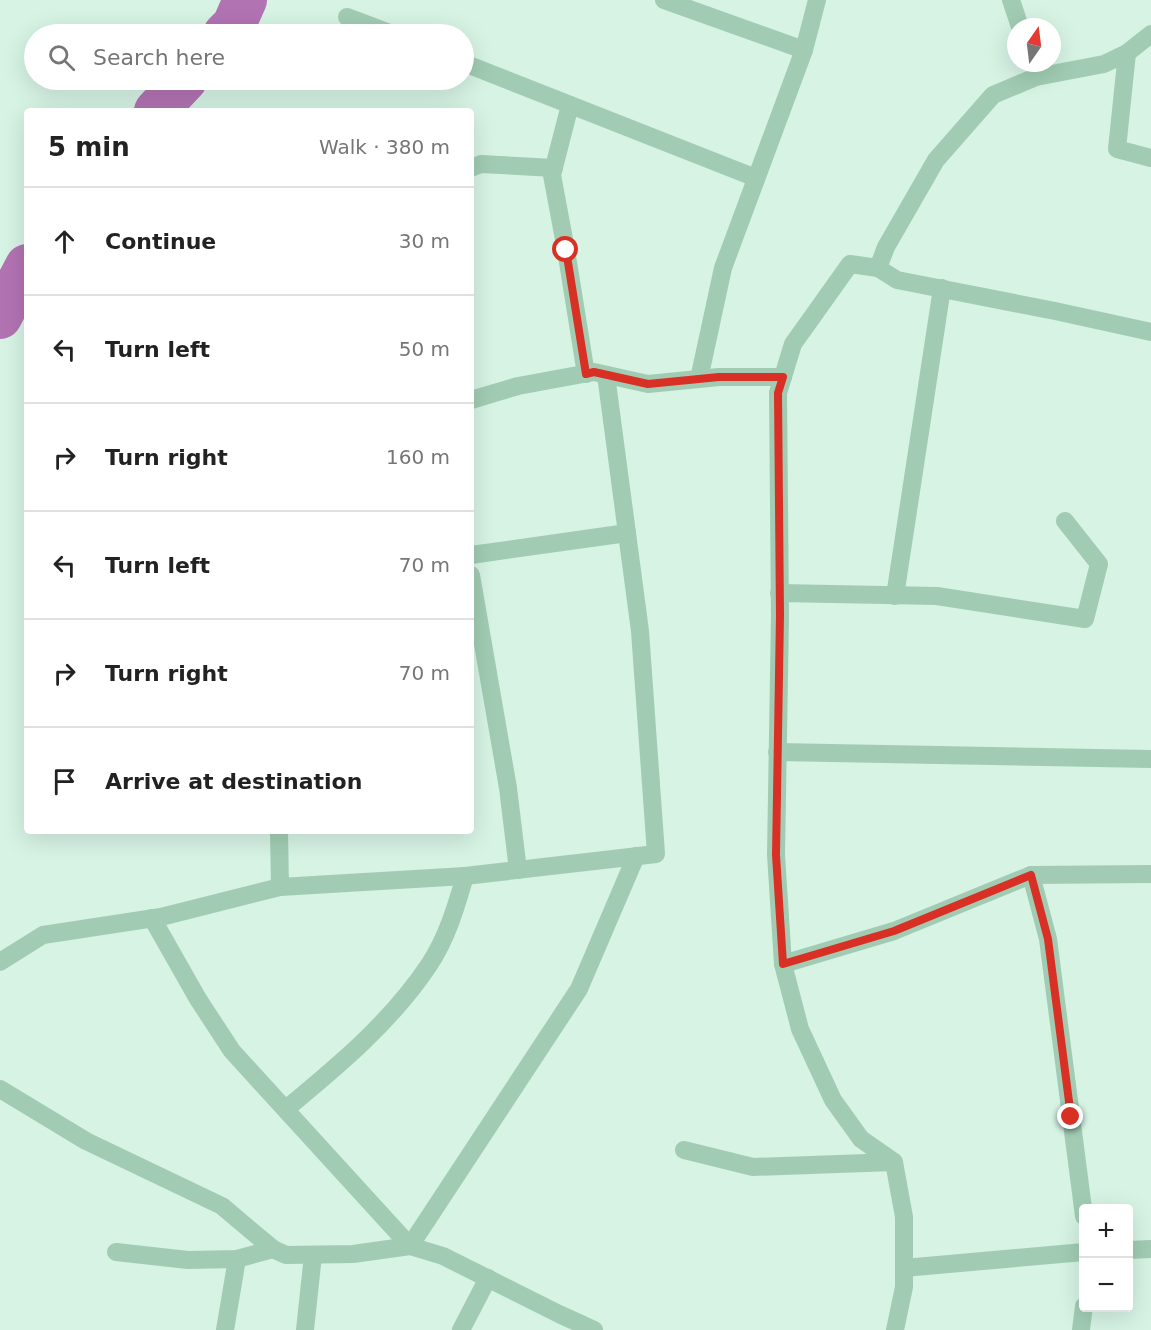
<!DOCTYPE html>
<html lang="en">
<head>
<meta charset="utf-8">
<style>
	body { margin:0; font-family:"DejaVu Sans",sans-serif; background:#f2f2f2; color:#222 }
	.controls { position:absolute; right:18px; bottom:18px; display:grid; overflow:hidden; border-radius:6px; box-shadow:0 6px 24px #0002 }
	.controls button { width:54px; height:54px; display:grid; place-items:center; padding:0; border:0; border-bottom:2px solid #e0e0e0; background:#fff; color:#222; font:30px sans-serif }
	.compass { position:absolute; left:1007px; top:18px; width:54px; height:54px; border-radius:50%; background:#fff; box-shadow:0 6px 24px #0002; rotate:14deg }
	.stop { position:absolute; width:18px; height:18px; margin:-14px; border:4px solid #d93025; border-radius:50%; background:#fff }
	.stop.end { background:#d93025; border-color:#fff; box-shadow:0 2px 6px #0008 }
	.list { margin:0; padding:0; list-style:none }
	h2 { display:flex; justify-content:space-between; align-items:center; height:78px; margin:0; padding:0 24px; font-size:26px }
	h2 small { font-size:20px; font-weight:400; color:#767676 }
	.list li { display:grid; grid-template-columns:39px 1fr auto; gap:18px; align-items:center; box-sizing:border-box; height:108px; padding:0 24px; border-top:2px solid #e0e0e0 }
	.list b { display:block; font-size:22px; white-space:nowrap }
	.list em { font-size:20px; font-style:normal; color:#767676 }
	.icon { flex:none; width:33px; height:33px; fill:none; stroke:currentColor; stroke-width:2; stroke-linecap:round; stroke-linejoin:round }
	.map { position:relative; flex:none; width:1151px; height:1330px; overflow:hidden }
	.search { position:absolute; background:#fff; box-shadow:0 6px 24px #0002; left:24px; top:24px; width:450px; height:66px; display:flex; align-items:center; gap:15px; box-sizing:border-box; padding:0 21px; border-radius:33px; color:#767676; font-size:22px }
	.panel { position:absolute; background:#fff; box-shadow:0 6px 24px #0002; left:24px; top:108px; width:450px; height:726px; border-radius:6px }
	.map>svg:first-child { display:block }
</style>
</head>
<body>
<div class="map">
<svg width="1151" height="1330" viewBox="0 0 1151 1330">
	<rect width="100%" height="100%" fill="#d6f3e4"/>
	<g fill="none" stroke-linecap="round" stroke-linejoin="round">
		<g stroke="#b273b3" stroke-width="44">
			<polyline points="225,34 234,25 245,0"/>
			<polyline points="156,111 185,80"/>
			<polyline points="0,317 27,266"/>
		</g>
		<g stroke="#a1ccb3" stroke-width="18">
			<polyline points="664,0 804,50"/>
			<polyline points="1011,0 1020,27"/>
			<polyline points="347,17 392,34"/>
			<polyline points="1127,53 1117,149 1151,158"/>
			<polyline points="464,63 756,178"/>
			<polyline points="570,105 552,175 566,250 586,374"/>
			<polyline points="471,168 481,164 554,168"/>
			<polyline points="878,268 897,280 1055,311 1151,332"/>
			<polyline points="699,379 723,268 804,50 817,0"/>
			<polyline points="471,400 518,386 594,372 648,384 719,377 783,377"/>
			<polyline points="471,555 627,533"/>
			<polyline points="471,575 508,788 518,870"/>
			<polyline points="779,593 937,596 1085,619 1099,564 1065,521"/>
			<polyline points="895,596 942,288"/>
			<polyline points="777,752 1151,759"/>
			<polyline points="279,831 280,887"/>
			<polyline points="1031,875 1048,939 1084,1216"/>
			<polyline points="152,918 198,999 232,1051 410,1246 579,989 636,856"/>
			<polyline points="0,962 43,935 161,917 280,887 465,876 656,854 640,631 606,375"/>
			<polyline points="783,964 894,931 1031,875 1151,874"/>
			<polyline points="0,1089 86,1141 222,1206 273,1249 286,1255 353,1254 410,1246 443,1256 559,1314 594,1330"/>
			<path d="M286,1109C338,1066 391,1022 429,965C447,938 456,907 465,876"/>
			<polyline points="684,1150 753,1167 894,1162"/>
			<polyline points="1128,1250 1151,1249"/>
			<polyline points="116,1252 188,1260 237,1259 273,1249"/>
			<polyline points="904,1268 1084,1252"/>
			<polyline points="225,1330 237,1259"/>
			<polyline points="305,1330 313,1255"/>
			<polyline points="461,1330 488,1278"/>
			<polyline points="895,1330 904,1287 904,1217 894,1162 861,1139 833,1100 800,1029 783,964 776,855 780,615 778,393 793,344 850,264 878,268 886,247 936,160 993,95 1036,77 1104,64 1127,53 1151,34"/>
			<polyline points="1081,1330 1084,1306"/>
		</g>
	</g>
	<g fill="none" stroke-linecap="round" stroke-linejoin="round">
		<polyline stroke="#d93025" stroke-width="8" points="566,250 586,374 594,372 648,384 719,377 783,377 778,393 780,615 776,855 783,964 894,931 1031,875 1048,939 1071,1117"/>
	</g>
</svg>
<div class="controls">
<button>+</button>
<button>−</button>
</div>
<svg class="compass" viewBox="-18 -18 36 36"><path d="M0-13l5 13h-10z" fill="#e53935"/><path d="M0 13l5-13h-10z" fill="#767676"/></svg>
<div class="stop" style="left:566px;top:250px"></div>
<div class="stop end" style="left:1071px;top:1117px"></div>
<div class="search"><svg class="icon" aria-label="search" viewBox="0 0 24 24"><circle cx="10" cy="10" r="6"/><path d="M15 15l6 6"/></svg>Search here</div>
<section class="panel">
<h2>5 min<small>Walk · 380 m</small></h2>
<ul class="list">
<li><svg class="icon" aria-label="ahead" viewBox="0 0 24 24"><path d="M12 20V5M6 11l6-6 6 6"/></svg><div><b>Continue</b></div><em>30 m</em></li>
<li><svg class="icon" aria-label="left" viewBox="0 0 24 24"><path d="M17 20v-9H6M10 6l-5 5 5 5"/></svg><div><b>Turn left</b></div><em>50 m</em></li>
<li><svg class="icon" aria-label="right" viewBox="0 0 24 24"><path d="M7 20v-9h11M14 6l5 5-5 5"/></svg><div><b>Turn right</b></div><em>160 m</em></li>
<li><svg class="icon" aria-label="left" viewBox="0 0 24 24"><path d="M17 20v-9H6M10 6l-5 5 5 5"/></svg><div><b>Turn left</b></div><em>70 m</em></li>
<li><svg class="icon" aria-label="right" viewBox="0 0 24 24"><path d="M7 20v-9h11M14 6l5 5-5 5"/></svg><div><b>Turn right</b></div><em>70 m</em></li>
<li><svg class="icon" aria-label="arrive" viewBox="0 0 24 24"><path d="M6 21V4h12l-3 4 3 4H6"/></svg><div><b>Arrive at destination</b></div></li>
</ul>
</section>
</div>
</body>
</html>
